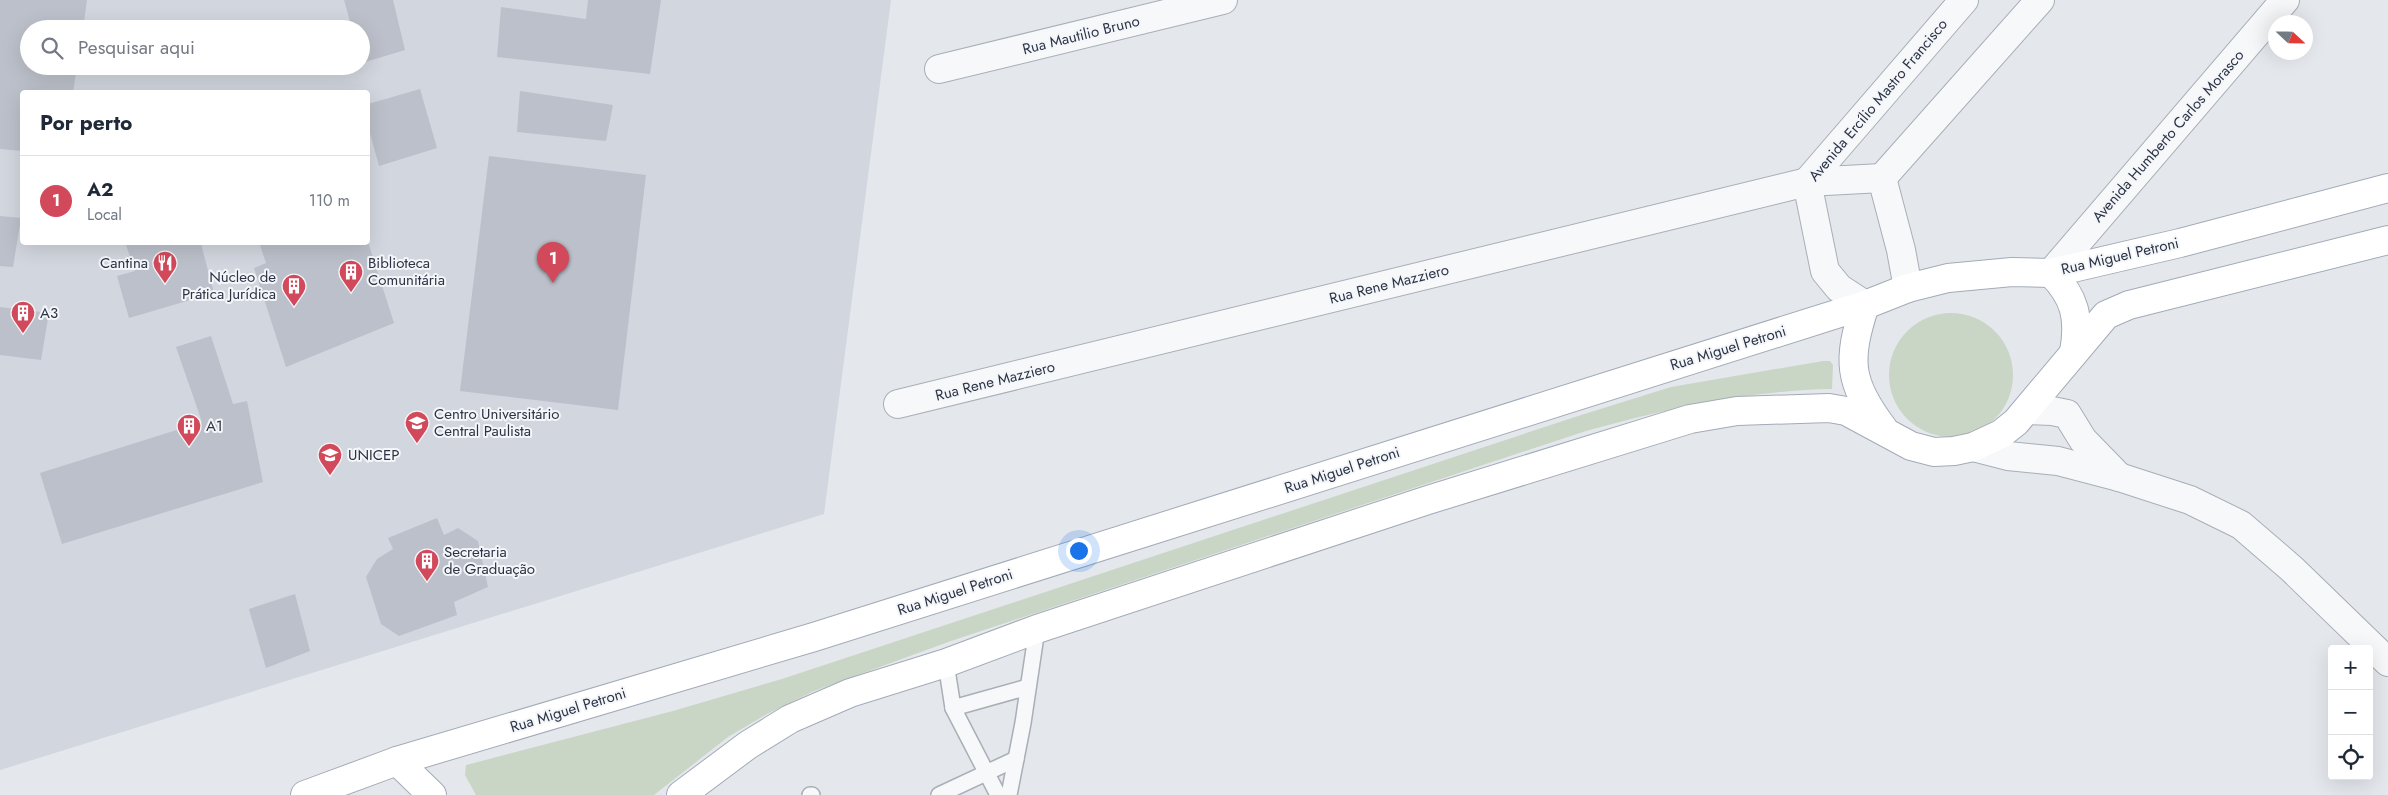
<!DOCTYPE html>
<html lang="pt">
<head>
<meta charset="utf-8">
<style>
	body { margin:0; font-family:Jost,sans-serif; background:#f2f2f3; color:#1f2937 }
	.controls { position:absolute; right:15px; bottom:15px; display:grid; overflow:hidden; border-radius:5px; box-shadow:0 5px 20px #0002 }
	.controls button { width:45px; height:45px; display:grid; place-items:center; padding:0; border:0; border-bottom:1px solid #e0e1e3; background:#fff; color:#1f2937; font:25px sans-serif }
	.compass { position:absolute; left:2268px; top:15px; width:45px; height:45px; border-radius:50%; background:#fff; box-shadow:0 5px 20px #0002; rotate:112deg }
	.you { position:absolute; left:1078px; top:550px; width:18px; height:18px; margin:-12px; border:4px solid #fff; border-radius:50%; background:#1a73e8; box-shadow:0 0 0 8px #1a73e833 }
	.badge { display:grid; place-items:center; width:32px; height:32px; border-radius:50%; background:#d1495b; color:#fff; font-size:16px; font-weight:700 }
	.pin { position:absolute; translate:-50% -41px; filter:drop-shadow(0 1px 2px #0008) }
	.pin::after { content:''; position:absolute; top:26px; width:18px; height:15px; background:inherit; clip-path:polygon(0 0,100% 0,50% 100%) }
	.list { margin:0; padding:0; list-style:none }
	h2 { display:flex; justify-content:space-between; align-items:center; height:65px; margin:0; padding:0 20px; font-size:21px }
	h2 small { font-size:16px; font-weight:400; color:#747a83 }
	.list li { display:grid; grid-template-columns:32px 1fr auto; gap:15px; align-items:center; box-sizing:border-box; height:90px; padding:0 20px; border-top:1px solid #e0e1e3 }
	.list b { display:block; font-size:19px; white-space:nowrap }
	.list p { margin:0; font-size:16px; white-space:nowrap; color:#747a83 }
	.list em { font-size:16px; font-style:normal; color:#747a83 }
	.icon { flex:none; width:28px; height:28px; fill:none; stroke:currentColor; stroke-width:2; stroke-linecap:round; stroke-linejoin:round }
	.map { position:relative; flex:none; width:2388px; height:795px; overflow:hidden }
	.search { position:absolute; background:#fff; box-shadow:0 5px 20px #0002; left:20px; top:20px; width:350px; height:55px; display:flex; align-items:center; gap:12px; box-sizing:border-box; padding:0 18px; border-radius:28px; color:#747a83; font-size:19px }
	.panel { position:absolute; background:#fff; box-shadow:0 5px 20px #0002; left:20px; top:90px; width:350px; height:155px; border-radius:5px }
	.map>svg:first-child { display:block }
</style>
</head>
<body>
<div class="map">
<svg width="2388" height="795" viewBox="0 0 2388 795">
	<rect width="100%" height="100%" fill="#e4e7ec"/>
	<path fill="#d2d6de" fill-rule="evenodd" d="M0,0H891L824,514L0,770ZM29,29H361V66H29ZM22,92H368V242H22Z"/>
	<g fill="#c9d6c5">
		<circle cx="1951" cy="375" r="62"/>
		<path d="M1823,361H1830L1833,365L1832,389C1752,390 1664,409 1586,431L951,641L814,691L767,714L728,737L654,795H476L465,775L466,765L474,763L673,711L782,679L1578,416L1671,387Z"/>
	</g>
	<g fill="#bbc0ca">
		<polygon points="0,0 87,0 83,29 29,29 29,66 77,66 73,92 22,92 22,151 0,149"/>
		<polygon points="344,0 393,0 405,50 362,63 361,29 352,29"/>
		<polygon points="588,0 661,0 650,74 497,57 501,7 586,19"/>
		<polygon points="420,89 437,148 379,166 368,126 368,104"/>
		<polygon points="520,91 613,105 606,141 517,132"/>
		<polygon points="489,156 646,175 618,410 460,391"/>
		<polygon points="0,216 21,218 13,267 0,266"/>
		<polygon points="125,242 206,242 201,244 214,293 129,318 117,276 135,271"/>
		<polygon points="259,242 368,242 394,323 286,367 254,268 266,263"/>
		<polygon points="0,307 49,313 41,360 0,355"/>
		<polygon points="211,336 233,404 247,401 263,482 62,544 40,473 202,422 176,347"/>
		<polygon points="437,518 444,535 458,528 478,541 488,587 454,602 457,615 399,636 381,624 366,577 377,559 393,549 388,538"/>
		<polygon points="295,594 310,651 266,668 249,609"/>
	</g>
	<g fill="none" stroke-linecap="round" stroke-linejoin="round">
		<defs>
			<g id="lane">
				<polyline points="946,663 953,708 998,795"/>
				<polyline points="953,708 1028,687"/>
				<polyline points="810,795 812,795"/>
				<polyline points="939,795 1016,759"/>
				<polyline points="1009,795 1023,723 1037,629"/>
			</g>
			<g id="street">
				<polyline points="939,69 1223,0"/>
				<polyline points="1882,178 2040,0"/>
				<polyline points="1882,178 1901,250 1908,288"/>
				<polyline points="2051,273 2285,0"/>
				<polyline points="1865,305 1839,288 1825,271 1807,182 1964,0"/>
				<polyline points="898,404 1807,182 1882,178"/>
				<polyline points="2027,410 2052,411 2067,414 2083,440 2119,477"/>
				<polyline points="1973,447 2008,456 2058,461 2119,477 2190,500 2241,525 2292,569 2388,662"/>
			</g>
			<g id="primary">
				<path d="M2051,273C2075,297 2080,318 2074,352"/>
				<path d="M1865,305C1847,360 1848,382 1883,428"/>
				<polyline points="397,761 432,795"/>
				<polyline points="305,795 397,761 814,637 1865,305 1908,288 1948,278 2012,272 2051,273 2180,243 2388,188"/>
				<polyline points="681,795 748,745 790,719 850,693 946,663 1037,629 1428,500 1690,419 1737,411 1829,408 1846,411 1911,446 1934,452 1954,451 1973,447 2001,434 2016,422 2106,315 2129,305 2388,240"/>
			</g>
		</defs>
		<use href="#lane" stroke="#a9aeb7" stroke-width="18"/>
		<use href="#street" stroke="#a9aeb7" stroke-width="30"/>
		<use href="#primary" stroke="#a3abb8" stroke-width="30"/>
		<use href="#lane" stroke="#f7f8fa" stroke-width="15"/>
		<use href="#street" stroke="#f7f8fa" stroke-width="28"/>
		<use href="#primary" stroke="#fff" stroke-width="28"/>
	</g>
	<defs>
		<symbol id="restaurant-pin" viewBox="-11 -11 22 30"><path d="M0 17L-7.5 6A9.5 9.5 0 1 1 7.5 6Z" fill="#d1495b" stroke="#f4f6f9"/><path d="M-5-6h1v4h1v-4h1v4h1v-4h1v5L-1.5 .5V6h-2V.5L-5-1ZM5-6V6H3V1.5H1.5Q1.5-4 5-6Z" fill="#fff"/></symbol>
		<symbol id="building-pin" viewBox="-11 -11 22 30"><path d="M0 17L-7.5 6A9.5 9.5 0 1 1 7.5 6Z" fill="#d1495b" stroke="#f4f6f9"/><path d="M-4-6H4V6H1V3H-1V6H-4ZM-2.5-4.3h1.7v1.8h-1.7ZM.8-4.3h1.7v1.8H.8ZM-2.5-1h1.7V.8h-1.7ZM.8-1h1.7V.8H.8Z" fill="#fff"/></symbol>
		<symbol id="university-pin" viewBox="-11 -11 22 30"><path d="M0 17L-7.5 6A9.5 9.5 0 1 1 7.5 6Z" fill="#d1495b" stroke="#f4f6f9"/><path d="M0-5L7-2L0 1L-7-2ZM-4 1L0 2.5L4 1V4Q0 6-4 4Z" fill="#fff"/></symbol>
		<symbol id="school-pin" viewBox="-11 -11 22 30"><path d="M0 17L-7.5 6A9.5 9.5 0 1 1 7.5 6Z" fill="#d1495b" stroke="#f4f6f9"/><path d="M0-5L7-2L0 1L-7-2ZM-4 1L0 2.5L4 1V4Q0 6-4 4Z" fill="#fff"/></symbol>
	</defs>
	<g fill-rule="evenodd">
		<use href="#restaurant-pin" x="151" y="249" width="28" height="38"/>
		<use href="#building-pin" x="337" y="258" width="28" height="38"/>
		<use href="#building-pin" x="280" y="272" width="28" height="38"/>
		<use href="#building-pin" x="9" y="299" width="28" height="38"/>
		<use href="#university-pin" x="403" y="409" width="28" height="38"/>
		<use href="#building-pin" x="175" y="412" width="28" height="38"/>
		<use href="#school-pin" x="316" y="441" width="28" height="38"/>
		<use href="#building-pin" x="413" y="547" width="28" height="38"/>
	</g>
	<g text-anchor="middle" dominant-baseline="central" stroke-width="4" stroke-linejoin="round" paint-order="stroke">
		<g font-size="15" fill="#2b3445" stroke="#f4f6f9">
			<text transform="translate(1081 35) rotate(-14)">Rua Mautilio Bruno</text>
			<text transform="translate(1878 100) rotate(-50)">Avenida Ercílio Mastro Francisco</text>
			<text transform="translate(2168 136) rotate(-49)">Avenida Humberto Carlos Morasco</text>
			<text transform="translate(2120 256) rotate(-13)">Rua Miguel Petroni</text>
			<text transform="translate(1389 284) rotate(-14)">Rua Rene Mazziero</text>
			<text transform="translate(1728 348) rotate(-17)">Rua Miguel Petroni</text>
			<text transform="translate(995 381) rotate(-14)">Rua Rene Mazziero</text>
			<text transform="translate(1342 470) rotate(-18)">Rua Miguel Petroni</text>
			<text transform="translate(955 592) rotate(-18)">Rua Miguel Petroni</text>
			<text transform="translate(568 710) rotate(-17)">Rua Miguel Petroni</text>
		</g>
		<g font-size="15" fill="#2b3445" stroke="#f4f6f9" text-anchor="start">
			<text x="148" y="263" text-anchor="end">Cantina</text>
			<text x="368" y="263">Biblioteca<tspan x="368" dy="17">Comunitária</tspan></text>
			<text x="276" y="277" text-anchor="end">Núcleo de<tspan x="276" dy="17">Prática Jurídica</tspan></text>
			<text x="40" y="313">A3</text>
			<text x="434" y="414">Centro Universitário<tspan x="434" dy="17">Central Paulista</tspan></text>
			<text x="206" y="426">A1</text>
			<text x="348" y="455">UNICEP</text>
			<text x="444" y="552">Secretaria<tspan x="444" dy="17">de Graduação</tspan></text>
		</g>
	</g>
</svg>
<div class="controls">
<button>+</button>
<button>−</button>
<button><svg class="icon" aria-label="locate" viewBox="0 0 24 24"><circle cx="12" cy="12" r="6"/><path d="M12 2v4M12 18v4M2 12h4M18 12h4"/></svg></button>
</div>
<svg class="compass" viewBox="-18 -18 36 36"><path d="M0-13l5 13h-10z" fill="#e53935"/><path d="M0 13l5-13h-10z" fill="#747a83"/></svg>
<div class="you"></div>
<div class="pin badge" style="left:553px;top:283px">1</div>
<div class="search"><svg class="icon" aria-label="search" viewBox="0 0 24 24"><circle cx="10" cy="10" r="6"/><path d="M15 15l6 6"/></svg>Pesquisar aqui</div>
<section class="panel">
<h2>Por perto<small></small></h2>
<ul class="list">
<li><span class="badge">1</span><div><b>A2</b><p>Local</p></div><em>110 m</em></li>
</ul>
</section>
</div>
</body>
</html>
